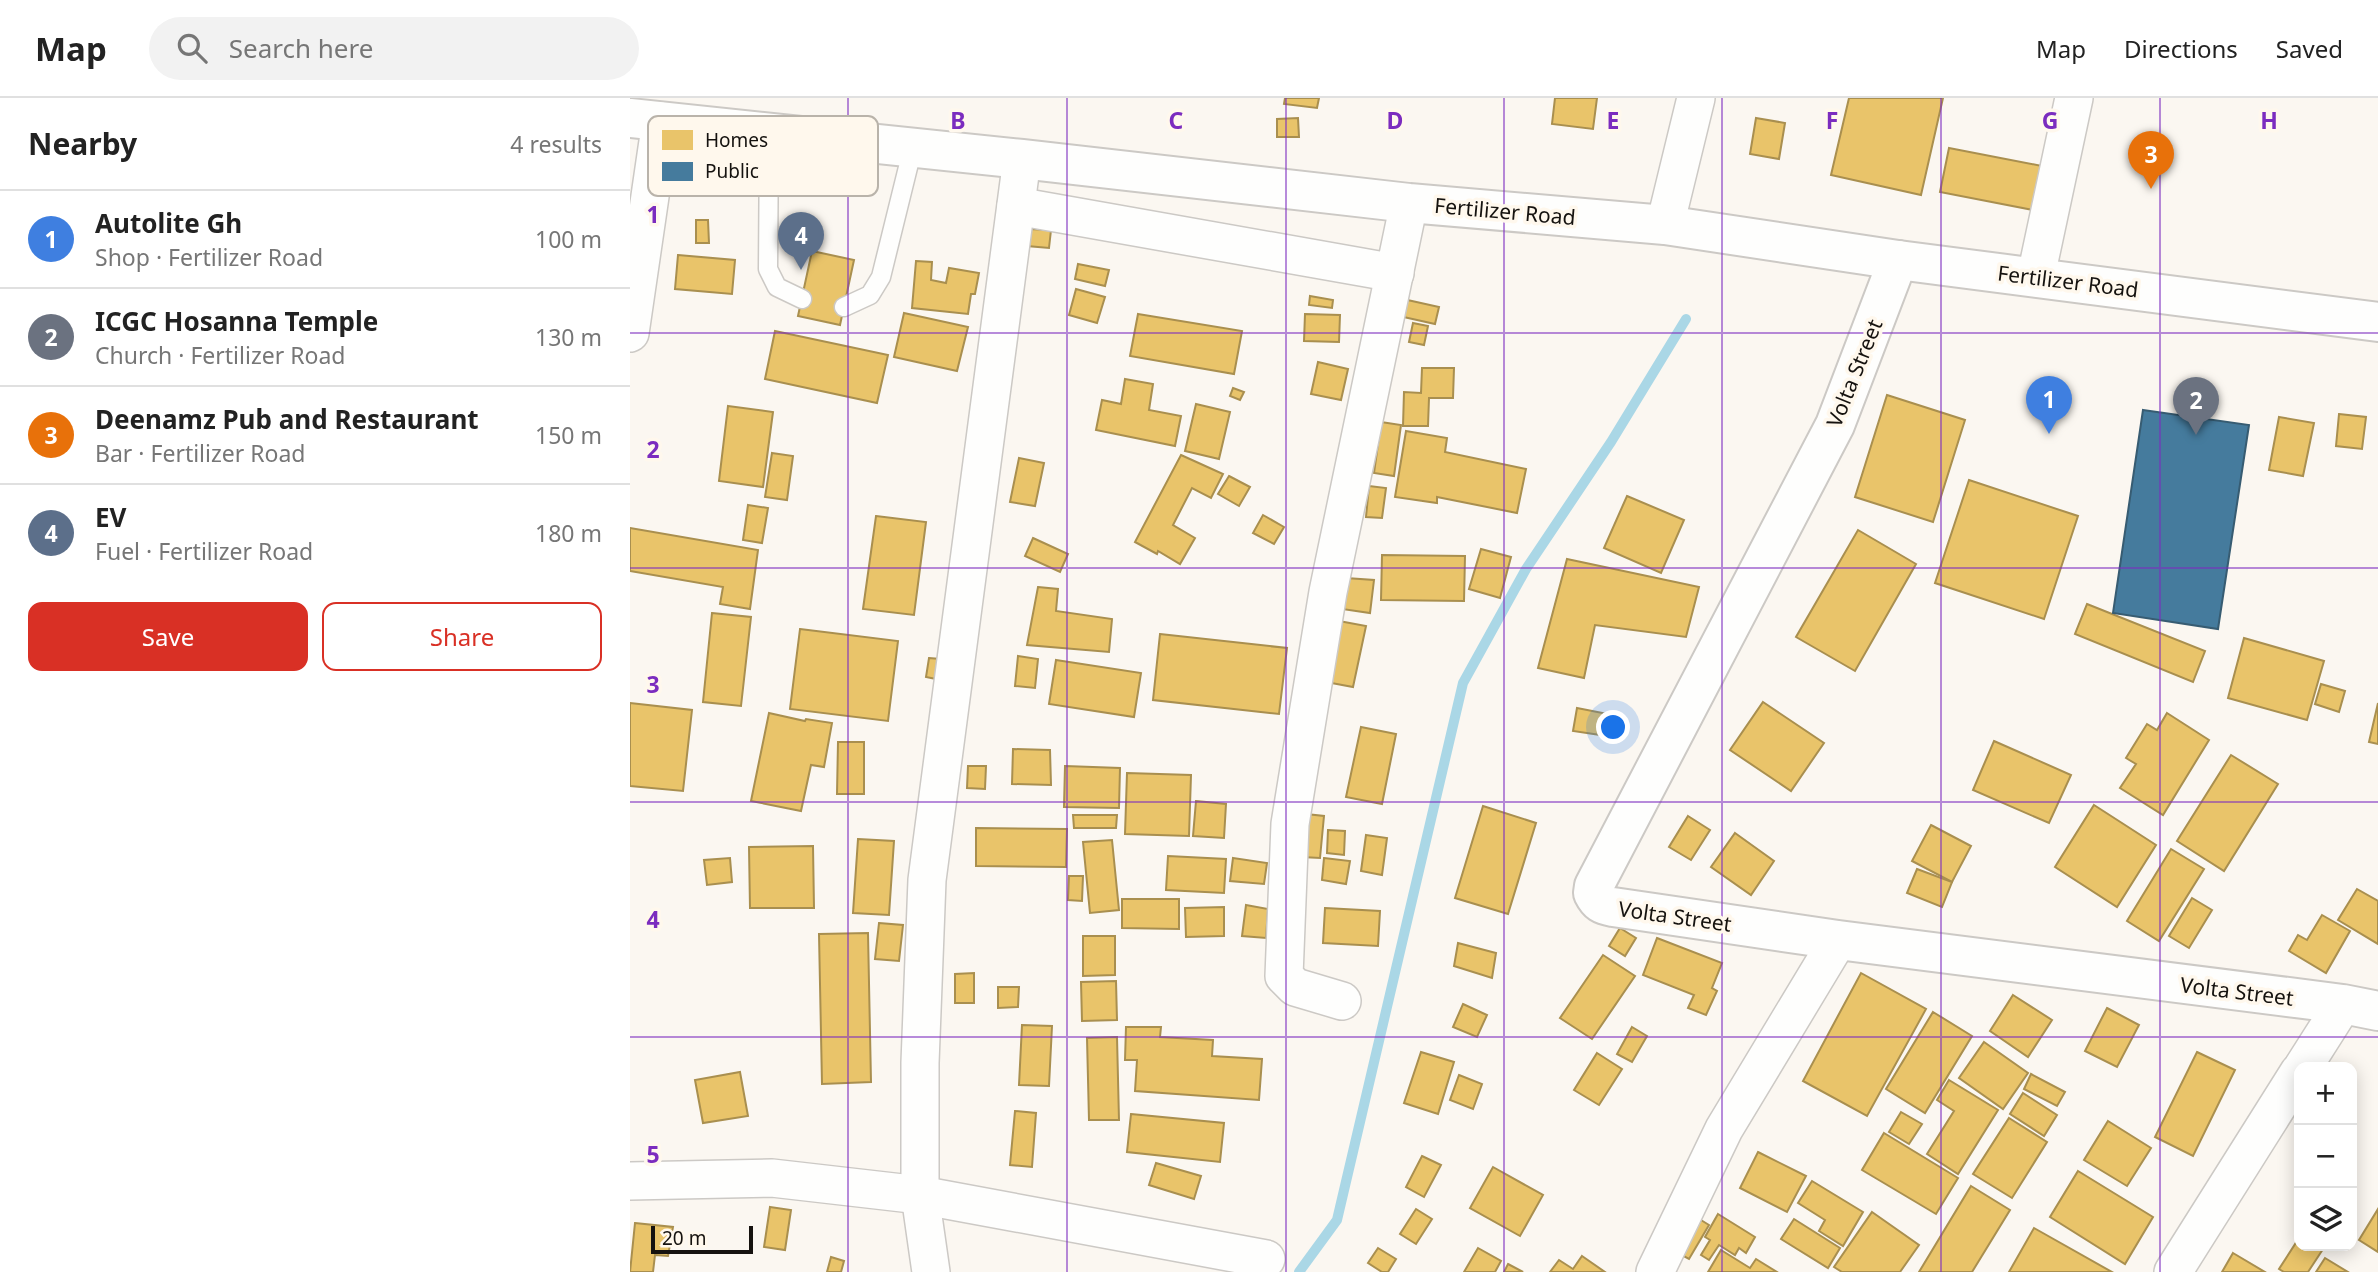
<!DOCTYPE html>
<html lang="en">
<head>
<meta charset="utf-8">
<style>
	body { margin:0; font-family:"Noto Sans",sans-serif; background:#f2f2f2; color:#222 }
	.controls { position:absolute; right:21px; bottom:21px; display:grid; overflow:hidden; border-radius:14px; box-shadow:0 4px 18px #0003 }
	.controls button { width:63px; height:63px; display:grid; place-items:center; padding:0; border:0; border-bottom:2px solid #e0e0e0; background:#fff; color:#222; font:35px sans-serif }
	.scale { position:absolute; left:21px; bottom:18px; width:102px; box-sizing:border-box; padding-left:7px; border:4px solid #15120f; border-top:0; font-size:19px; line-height:24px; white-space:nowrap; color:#15120f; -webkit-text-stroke:5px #fff8ed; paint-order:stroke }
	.you { position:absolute; left:984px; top:630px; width:24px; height:24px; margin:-18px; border:5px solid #fff; border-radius:50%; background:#1a73e8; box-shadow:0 0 0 10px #1a73e833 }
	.badge { display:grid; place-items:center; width:46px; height:46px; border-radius:50%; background:#d93025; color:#fff; font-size:23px; font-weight:700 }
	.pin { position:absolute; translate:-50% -58px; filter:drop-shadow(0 2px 4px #0008) }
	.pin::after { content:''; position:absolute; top:37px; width:24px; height:21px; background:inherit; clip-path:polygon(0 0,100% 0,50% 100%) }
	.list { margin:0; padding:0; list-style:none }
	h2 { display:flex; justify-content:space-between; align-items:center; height:91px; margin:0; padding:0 28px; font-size:30px }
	h2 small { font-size:23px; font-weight:400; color:#767676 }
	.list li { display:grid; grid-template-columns:46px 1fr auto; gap:21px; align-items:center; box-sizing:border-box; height:98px; padding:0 28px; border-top:2px solid #e0e0e0 }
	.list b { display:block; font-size:26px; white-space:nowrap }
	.list p { margin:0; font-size:23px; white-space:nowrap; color:#767676 }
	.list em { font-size:23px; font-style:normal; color:#767676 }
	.actions { display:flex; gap:14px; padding:21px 28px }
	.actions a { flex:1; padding:16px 0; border:2px solid #d93025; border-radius:14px; text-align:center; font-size:24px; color:#d93025 }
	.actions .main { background:#d93025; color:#fff }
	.icon { flex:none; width:38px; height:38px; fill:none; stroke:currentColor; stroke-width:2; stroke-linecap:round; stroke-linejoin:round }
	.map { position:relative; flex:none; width:1748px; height:1174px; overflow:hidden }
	header { display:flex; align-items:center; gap:42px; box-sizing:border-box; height:98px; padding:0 35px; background:#fff; border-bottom:2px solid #e0e0e0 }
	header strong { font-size:33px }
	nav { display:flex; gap:38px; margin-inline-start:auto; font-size:24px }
	.search { width:490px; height:63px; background:#f2f2f2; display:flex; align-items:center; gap:18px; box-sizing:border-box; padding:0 24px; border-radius:38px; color:#767676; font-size:26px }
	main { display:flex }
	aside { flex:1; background:#fff }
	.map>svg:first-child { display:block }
</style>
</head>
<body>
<header>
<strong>Map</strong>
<div class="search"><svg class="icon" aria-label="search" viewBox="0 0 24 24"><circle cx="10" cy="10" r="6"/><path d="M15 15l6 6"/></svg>Search here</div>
<nav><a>Map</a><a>Directions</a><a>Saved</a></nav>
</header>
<main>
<aside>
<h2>Nearby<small>4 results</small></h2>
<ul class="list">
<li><span class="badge" style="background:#3f7fe0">1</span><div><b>Autolite Gh</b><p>Shop · Fertilizer Road</p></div><em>100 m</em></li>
<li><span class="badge" style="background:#6b7280">2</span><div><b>ICGC Hosanna Temple</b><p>Church · Fertilizer Road</p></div><em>130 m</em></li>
<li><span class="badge" style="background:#e8710a">3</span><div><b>Deenamz Pub and Restaurant</b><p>Bar · Fertilizer Road</p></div><em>150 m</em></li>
<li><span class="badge" style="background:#5c6f8a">4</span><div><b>EV</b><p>Fuel · Fertilizer Road</p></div><em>180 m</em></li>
</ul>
<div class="actions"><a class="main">Save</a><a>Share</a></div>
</aside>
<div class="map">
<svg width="1748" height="1174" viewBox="0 0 1748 1174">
	<rect width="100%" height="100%" fill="#fbf7f1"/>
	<g fill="#e9c46a" stroke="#a98f4f" stroke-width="2">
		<polygon points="655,0 689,0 687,10 654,6"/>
		<polygon points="925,0 967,0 963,31 922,26"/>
		<polygon points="1219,0 1313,0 1291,97 1201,77"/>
		<polygon points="668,20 669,39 647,39 647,21"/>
		<polygon points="1126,20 1155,25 1149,61 1120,56"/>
		<polygon points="1319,50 1412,68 1403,112 1310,94"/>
		<polygon points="66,122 78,122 79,145 66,145"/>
		<polygon points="399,131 421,132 419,150 397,148"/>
		<polygon points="182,153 224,162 210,227 168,218"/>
		<polygon points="48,157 105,162 102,196 45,191"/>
		<polygon points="286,163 302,164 301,182 316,185 319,170 349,175 345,196 341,196 338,216 282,210"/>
		<polygon points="448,166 479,172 475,188 445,181"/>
		<polygon points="446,191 475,199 467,225 439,217"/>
		<polygon points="680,198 703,202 702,210 679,207"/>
		<polygon points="773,201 809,209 805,226 769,218"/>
		<polygon points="274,215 338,229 327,273 264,259"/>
		<polygon points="508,216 612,233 604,276 500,258"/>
		<polygon points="675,216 710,217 709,244 674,243"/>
		<polygon points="783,225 798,228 794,247 779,244"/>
		<polygon points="145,233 258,257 247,305 135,281"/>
		<polygon points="688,264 718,271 711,302 681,296"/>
		<polygon points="792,270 824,270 823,300 799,300 798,328 773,328 774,294 791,295"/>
		<polygon points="495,281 523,286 519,312 551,318 545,348 466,332 472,302 491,306"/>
		<polygon points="603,290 614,294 610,302 600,298"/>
		<polygon points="1257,297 1335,322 1303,424 1225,399"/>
		<polygon points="566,306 600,314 589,361 555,353"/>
		<polygon points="98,308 143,314 133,389 89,383"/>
		<polygon points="1709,316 1736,319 1732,351 1706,348"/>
		<polygon points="1649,319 1684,325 1673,378 1639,372"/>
		<polygon points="751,324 771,327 764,378 744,375"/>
		<polygon points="776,333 817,340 815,354 896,371 887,415 807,399 807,405 765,399"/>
		<polygon points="142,355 163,358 157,402 135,399"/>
		<polygon points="551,357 593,376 581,400 562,390 543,427 565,440 550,466 528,453 527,456 505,444"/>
		<polygon points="389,360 414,365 405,408 380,404"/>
		<polygon points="599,378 620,389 609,408 588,396"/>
		<polygon points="1339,382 1448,418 1414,521 1305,485"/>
		<polygon points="739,388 756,390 752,420 736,419"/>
		<polygon points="997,398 1054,422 1031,475 974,450"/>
		<polygon points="118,407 138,410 132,445 113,442"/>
		<polygon points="633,417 654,429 644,446 623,435"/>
		<polygon points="246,418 296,424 284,517 233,511"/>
		<polygon points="0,430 128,452 120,511 90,506 93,489 0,473"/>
		<polygon points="1228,432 1286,466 1225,573 1166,539"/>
		<polygon points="403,440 438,456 430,474 395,458"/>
		<polygon points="851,451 881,459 870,500 839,491"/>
		<polygon points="752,457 835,458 834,503 751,502"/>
		<polygon points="937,461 1069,489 1056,539 965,527 954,580 908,570"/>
		<polygon points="716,480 744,482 740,515 712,511"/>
		<polygon points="408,489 428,491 426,513 482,521 479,554 397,547"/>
		<polygon points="1457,506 1575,553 1563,584 1445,536"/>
		<polygon points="82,515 121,519 111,608 73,604"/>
		<polygon points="709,523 736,528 723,589 696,584"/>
		<polygon points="170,531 268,543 258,623 160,611"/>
		<polygon points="530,536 657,550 649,616 523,602"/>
		<polygon points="1614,540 1694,563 1677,622 1598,600"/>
		<polygon points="388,558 408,561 405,590 385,588"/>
		<polygon points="299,560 310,561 306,581 296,579"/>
		<polygon points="426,562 511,575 504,619 419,606"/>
		<polygon points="1691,586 1715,593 1709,614 1685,606"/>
		<polygon points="1133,604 1194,645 1161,693 1100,652"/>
		<polygon points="0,605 62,612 53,693 0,688"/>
		<polygon points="1748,605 1748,646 1739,644"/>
		<polygon points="947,610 988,618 984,639 943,633"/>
		<polygon points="139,615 175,623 176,621 202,625 194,669 181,667 171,713 121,703"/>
		<polygon points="1537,615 1579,642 1533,717 1490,690 1506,666 1496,660 1517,626 1527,632"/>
		<polygon points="731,629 766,636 752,706 716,699"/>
		<polygon points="1364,643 1441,677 1419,725 1343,692"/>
		<polygon points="208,644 234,644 234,696 207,696"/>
		<polygon points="383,651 420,652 421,687 382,686"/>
		<polygon points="1601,657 1648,686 1594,773 1547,743"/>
		<polygon points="338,668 356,668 355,691 337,690"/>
		<polygon points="435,668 490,670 489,710 434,709"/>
		<polygon points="497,675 561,677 559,738 495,736"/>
		<polygon points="566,703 596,706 594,740 563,738"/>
		<polygon points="1464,707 1526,747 1487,809 1425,769"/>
		<polygon points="853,708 906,725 878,816 825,800"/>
		<polygon points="676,716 694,718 690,760 672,759"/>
		<polygon points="443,717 487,717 486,730 444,730"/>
		<polygon points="1058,718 1080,732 1061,762 1039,749"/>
		<polygon points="1301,727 1341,748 1322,784 1282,763"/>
		<polygon points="346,730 437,731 436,769 346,768"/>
		<polygon points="698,732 715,733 714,757 697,755"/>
		<polygon points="1105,735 1144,763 1121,797 1081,769"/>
		<polygon points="736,737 757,740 752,777 731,773"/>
		<polygon points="228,741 264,743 259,817 223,815"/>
		<polygon points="482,742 489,812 460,815 453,744"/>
		<polygon points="183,748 184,810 120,810 119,749"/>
		<polygon points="1541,751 1574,771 1529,843 1497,823"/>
		<polygon points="538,758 596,761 594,795 536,792"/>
		<polygon points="100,760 102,784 77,787 74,762"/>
		<polygon points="603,760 637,765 634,786 600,783"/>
		<polygon points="694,760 720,763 716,786 692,782"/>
		<polygon points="1287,771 1322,784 1312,809 1277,795"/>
		<polygon points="439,778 453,778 452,803 438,802"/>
		<polygon points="1727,791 1748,803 1748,846 1708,822"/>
		<polygon points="1562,800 1582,812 1559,850 1539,838"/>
		<polygon points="492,801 549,801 549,831 492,830"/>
		<polygon points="616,807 638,811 636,840 612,838"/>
		<polygon points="594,809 594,838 556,839 555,810"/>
		<polygon points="695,810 750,813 748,848 693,845"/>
		<polygon points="1692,817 1720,833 1696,875 1659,853 1668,837 1677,842"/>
		<polygon points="249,825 273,827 269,863 245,861"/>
		<polygon points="990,830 1006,840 995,858 979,848"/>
		<polygon points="238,835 241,984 192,986 189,836"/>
		<polygon points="453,838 485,838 485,877 453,878"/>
		<polygon points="1027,840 1092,865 1082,890 1087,893 1076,917 1058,910 1064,897 1013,877"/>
		<polygon points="828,845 866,855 862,880 824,868"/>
		<polygon points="973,857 1005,878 962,941 930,920"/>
		<polygon points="344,875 344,905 325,905 325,876"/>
		<polygon points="1231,875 1296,911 1237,1018 1173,983"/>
		<polygon points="486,883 487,922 452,923 451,884"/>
		<polygon points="368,889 389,889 388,909 368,910"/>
		<polygon points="1383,897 1422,922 1398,959 1360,933"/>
		<polygon points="833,906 857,917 847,939 823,929"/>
		<polygon points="1477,910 1509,927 1487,969 1455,953"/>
		<polygon points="1303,914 1342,938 1295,1015 1256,991"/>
		<polygon points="392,927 422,928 419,988 389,987"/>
		<polygon points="496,929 531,929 530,939 583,942 582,958 632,961 629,1002 505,993 507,962 495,962"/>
		<polygon points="1002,929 1017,938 1002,964 987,956"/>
		<polygon points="487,939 489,1022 459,1022 457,940"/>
		<polygon points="1354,944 1398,975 1373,1011 1329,980"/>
		<polygon points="791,954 824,964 808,1016 774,1005"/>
		<polygon points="1567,954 1605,972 1563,1058 1525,1039"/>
		<polygon points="967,955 992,971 969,1007 944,992"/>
		<polygon points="110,974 118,1018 73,1025 65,982"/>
		<polygon points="1401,976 1435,994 1427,1008 1394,991"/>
		<polygon points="829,977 852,986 843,1011 820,1002"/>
		<polygon points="1319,982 1368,1012 1328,1076 1297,1056 1324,1013 1307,1002"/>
		<polygon points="1393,995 1427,1017 1414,1038 1380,1016"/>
		<polygon points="385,1013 406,1015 402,1069 380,1067"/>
		<polygon points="1271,1014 1292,1026 1279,1046 1259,1034"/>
		<polygon points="501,1016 594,1025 590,1064 497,1054"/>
		<polygon points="1379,1020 1417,1044 1382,1100 1343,1076"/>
		<polygon points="1478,1023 1521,1050 1497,1088 1454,1062"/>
		<polygon points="1254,1035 1328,1080 1306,1116 1232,1072"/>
		<polygon points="1128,1054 1176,1078 1157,1114 1110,1090"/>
		<polygon points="792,1058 811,1067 794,1099 776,1089"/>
		<polygon points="526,1065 571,1078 564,1101 519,1087"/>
		<polygon points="863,1069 913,1097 890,1138 840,1110"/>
		<polygon points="1448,1073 1523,1119 1495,1166 1420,1119"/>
		<polygon points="1182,1083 1233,1114 1213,1148 1189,1133 1195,1122 1168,1105"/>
		<polygon points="1341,1088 1380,1112 1342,1174 1289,1174"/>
		<polygon points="140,1109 161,1112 155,1152 134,1149"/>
		<polygon points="786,1111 802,1121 786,1146 770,1136"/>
		<polygon points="1748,1111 1748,1154 1729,1142"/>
		<polygon points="1242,1114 1289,1147 1270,1174 1212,1174 1204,1169"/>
		<polygon points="1088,1116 1125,1139 1116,1155 1109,1150 1105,1157 1089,1147 1079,1162 1071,1157 1080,1142 1075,1139"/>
		<polygon points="1066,1119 1079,1127 1059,1161 1046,1154"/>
		<polygon points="1164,1121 1210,1150 1198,1170 1151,1141"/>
		<polygon points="5,1125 43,1129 38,1158 25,1157 23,1174 0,1174"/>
		<polygon points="1404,1130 1482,1174 1379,1174"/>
		<polygon points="1669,1140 1669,1148 1695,1148 1678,1174 1654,1174 1649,1171"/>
		<polygon points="748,1150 766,1161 758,1174 752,1174 738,1165"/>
		<polygon points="848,1150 871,1163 865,1174 834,1174"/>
		<polygon points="1091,1152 1120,1170 1126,1161 1147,1174 1078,1174"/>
		<polygon points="1603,1155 1635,1174 1592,1174"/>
		<polygon points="952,1158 975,1174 920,1174 929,1162 943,1171"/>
		<polygon points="201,1159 214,1163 211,1174 197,1174"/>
		<polygon points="1695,1160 1718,1174 1686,1174"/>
		<polygon points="878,1166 893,1174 874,1174"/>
	</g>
	<polygon fill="#457b9d" stroke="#375c72" stroke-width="2" points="1513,312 1619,327 1588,531 1483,515"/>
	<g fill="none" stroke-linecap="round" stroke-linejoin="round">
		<polyline stroke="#aad7e6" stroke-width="10" points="669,1174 707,1122 833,585 896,471 981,344 1056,221"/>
		<defs>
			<g id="service">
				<polyline points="139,34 138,171 147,189 172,201"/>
				<polyline points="214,209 240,197 251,179 283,49"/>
			</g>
			<g id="minor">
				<polyline points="386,108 765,175"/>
				<polyline points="1035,127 1066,0"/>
				<polyline points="1406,178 1444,0"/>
				<polyline points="0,235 31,23"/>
				<polyline points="712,903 665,889 654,878 660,726 698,494 779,105"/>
				<polyline points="1673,969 1713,906"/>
				<polyline points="0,1083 142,1080 290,1097 636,1161"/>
				<polyline points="301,1174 290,1097 290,965 297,782 392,61"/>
				<polyline points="1025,1174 1094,1031 1208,842"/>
				<polyline points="1543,1174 1669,974"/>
			</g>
			<g id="tertiary">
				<polyline points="0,20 392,61 779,105 1035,127 1268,162 1748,224"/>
				<path d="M1268,162L1205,327L964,788L963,795C968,805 972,807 983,809L1208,842L1713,906L1748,913"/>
			</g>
		</defs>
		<use href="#service" stroke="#ccc9c5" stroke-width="21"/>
		<use href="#minor" stroke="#ccc9c5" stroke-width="40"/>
		<use href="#tertiary" stroke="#ccc9c5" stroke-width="42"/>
		<use href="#service" stroke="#fefefd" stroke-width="18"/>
		<use href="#minor" stroke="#fefefd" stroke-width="37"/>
		<use href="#tertiary" stroke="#fefefd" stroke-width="38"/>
	</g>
	<path fill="none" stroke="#7b2cbf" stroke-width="2" stroke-opacity="0.55" d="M218,0V1174M437,0V1174M656,0V1174M874,0V1174M1092,0V1174M1311,0V1174M1530,0V1174M0,235H1748M0,470H1748M0,704H1748M0,939H1748"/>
	<g text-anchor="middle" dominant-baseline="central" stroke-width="7" stroke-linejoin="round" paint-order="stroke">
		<g font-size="21" fill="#15120f" stroke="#fff8ed">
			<text transform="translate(875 113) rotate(5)">Fertilizer Road</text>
			<text transform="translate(1438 183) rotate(7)">Fertilizer Road</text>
			<text transform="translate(1224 275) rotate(-68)">Volta Street</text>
			<text transform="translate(1045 818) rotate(8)">Volta Street</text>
			<text transform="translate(1607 893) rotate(7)">Volta Street</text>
		</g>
	</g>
	<rect x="18" y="18" width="230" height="80" rx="10" fill="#fff8ed" stroke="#b9b3aa" stroke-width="2"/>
	<rect x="32" y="32" width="31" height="20" fill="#e9c46a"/>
	<rect x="32" y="64" width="31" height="19" fill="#457b9d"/>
	<g font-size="19" fill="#15120f">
		<text x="75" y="49">Homes</text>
		<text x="75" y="80">Public</text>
	</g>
	<g font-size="23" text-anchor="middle" font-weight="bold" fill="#7b2cbf" stroke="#fff8ed" stroke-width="7" stroke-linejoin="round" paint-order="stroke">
		<text x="328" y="31">B</text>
		<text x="546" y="31">C</text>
		<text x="765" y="31">D</text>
		<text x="983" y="31">E</text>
		<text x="1202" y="31">F</text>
		<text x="1420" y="31">G</text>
		<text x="1639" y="31">H</text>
		<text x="23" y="125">1</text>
		<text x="23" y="360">2</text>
		<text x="23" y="595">3</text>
		<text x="23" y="830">4</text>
		<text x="23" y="1065">5</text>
	</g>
</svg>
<div class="controls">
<button>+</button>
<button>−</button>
<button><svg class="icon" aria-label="layers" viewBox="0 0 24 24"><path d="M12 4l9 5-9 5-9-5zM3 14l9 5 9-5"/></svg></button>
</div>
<div class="scale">20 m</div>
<div class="you"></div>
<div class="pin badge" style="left:1419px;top:336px;background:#3f7fe0">1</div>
<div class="pin badge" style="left:1566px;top:337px;background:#6b7280">2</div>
<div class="pin badge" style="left:1521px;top:91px;background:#e8710a">3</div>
<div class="pin badge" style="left:171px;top:172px;background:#5c6f8a">4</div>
</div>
</main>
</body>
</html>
